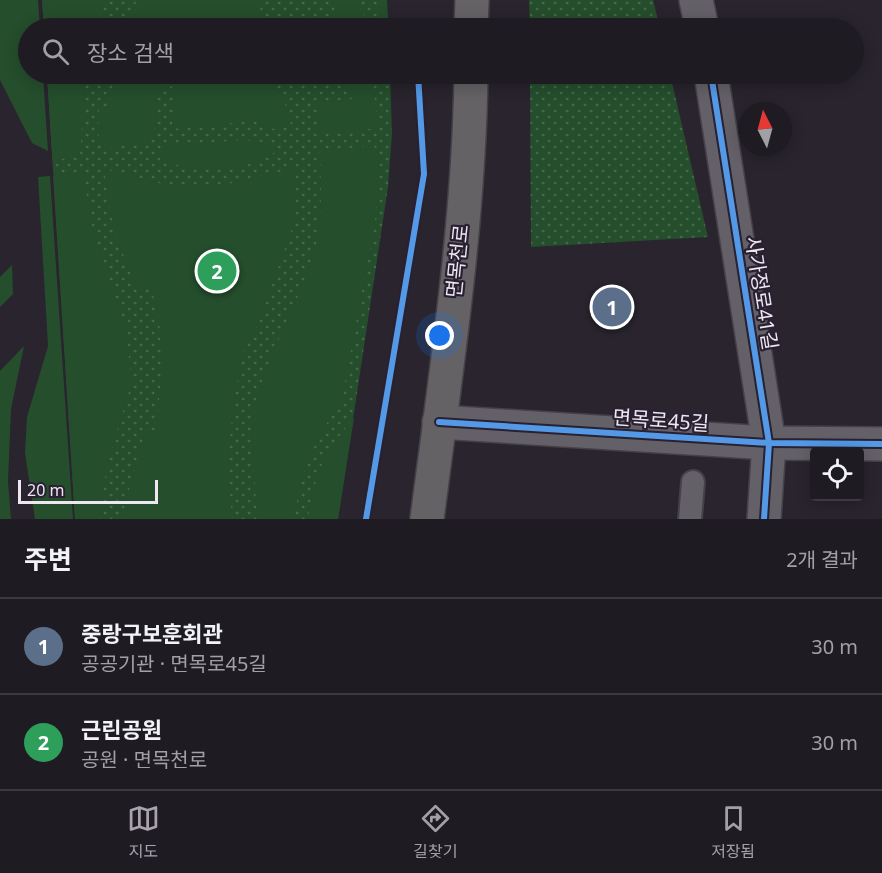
<!DOCTYPE html>
<html lang="ko">
<head>
<meta charset="utf-8">
<style>
	body { margin:0; font-family:"Noto Sans","Noto Sans KR",sans-serif; background:#2c282f; color:#f1f3f6 }
	.controls { position:absolute; right:18px; bottom:18px; display:grid; overflow:hidden; border-radius:6px; box-shadow:0 3px 15px #0003 }
	.controls button { width:54px; height:54px; display:grid; place-items:center; padding:0; border:0; border-bottom:2px solid #3c3940; background:#1f1b22; color:#f1f3f6; font:30px sans-serif }
	.compass { position:absolute; left:738px; top:102px; width:54px; height:54px; border-radius:50%; background:#1f1b22; box-shadow:0 3px 15px #0003; rotate:354deg }
	.scale { position:absolute; left:18px; bottom:15px; width:140px; box-sizing:border-box; padding-left:6px; border:3px solid #ede7f2; border-top:0; font-size:16px; line-height:21px; white-space:nowrap; color:#ede7f2; -webkit-text-stroke:4px #292031; paint-order:stroke }
	.you { position:absolute; left:440px; top:336px; width:21px; height:21px; margin:-15px; border:4px solid #fff; border-radius:50%; background:#1a73e8; box-shadow:0 0 0 9px #1a73e833 }
	.badge { display:grid; place-items:center; width:39px; height:39px; border-radius:50%; background:#a8a3ad; color:#fff; font-size:20px; font-weight:700 }
	.pin { position:absolute; translate:-50% -50%; border:3px solid #fff; box-shadow:0 2px 6px #0006 }
	.list { margin:0; padding:0; list-style:none }
	h2 { display:flex; justify-content:space-between; align-items:center; height:78px; margin:0; padding:0 24px; font-size:26px }
	h2 small { font-size:20px; font-weight:400; color:#a1a1a5 }
	.list li { display:grid; grid-template-columns:39px 1fr auto; gap:18px; align-items:center; box-sizing:border-box; height:96px; padding:0 24px; border-top:2px solid #3c3940 }
	.list b { display:block; font-size:22px; white-space:nowrap }
	.list p { margin:0; font-size:20px; white-space:nowrap; color:#a1a1a5 }
	.list em { font-size:20px; font-style:normal; color:#a1a1a5 }
	.icon { flex:none; width:33px; height:33px; fill:none; stroke:currentColor; stroke-width:2; stroke-linecap:round; stroke-linejoin:round }
	.map { position:relative; flex:none; width:882px; height:519px; overflow:hidden }
	.search { position:absolute; background:#1f1b22; box-shadow:0 3px 15px #0003; left:18px; right:18px; top:18px; height:66px; display:flex; align-items:center; gap:15px; box-sizing:border-box; padding:0 21px; border-radius:33px; color:#a1a1a5; font-size:22px }
	.sheet { height:270px; background:#1f1b22 }
	nav { display:flex; justify-content:space-around; align-items:center; box-sizing:border-box; height:84px; border-top:2px solid #3c3940; background:#1f1b22; font-size:16px; color:#a1a1a5 }
	nav a { display:grid; justify-items:center; gap:3px }
	nav .on { color:#a8a3ad }
	.map>svg:first-child { display:block }
</style>
</head>
<body>
<div class="map">
<svg width="882" height="519" viewBox="0 0 882 519">
	<defs>
		<pattern id="grass-dots" width="8" height="8" patternUnits="userSpaceOnUse" patternTransform="scale(1.5)"><rect width="8" height="8" fill="#254e2d"/><path d="M2 2h.1M6 6h.1" fill="none" stroke="#45684c" stroke-width="1.8" stroke-linecap="round"/></pattern>
	</defs>
	<rect width="100%" height="100%" fill="#29242d"/>
	<g fill="url(#grass-dots)">
		<polygon points="42,0 387,0 388,28 44,28"/>
		<polygon points="529,0 653,0 660,28 530,28"/>
		<polygon points="47,74 390,74 392,133 388,187 338,519 75,519"/>
		<polygon points="530,74 670,74 708,237 531,247"/>
	</g>
	<g fill="#254e2d">
		<polygon points="0,0 38,0 40,28 28,28 28,74 43,74 48,151 32,143 0,80"/>
		<polygon points="42,0 107,0 95,28 44,28"/>
		<polygon points="137,0 260,0 261,28 125,28"/>
		<polygon points="333,0 360,0 367,28 338,28"/>
		<polygon points="378,0 387,0 388,28 383,28"/>
		<polygon points="47,74 85,74 80,157 61,159 52,153"/>
		<polygon points="115,74 269,74 284,100 291,124 272,129 254,121 172,129 174,86 157,89 154,132 147,142 104,149 98,133 99,110 109,106"/>
		<polygon points="347,74 372,74 378,128 318,135 319,103 352,99"/>
		<path d="M244,140L271,143L277,151C240,175 200,172 160,161L161,150L174,145Z"/>
		<path d="M373,145L380,154L375,222L342,399L319,436L301,478L294,519H257C256,491 249,435 254,410C266,354 298,307 314,252C323,221 321,185 320,152Z"/>
		<path d="M104,169L175,187L219,186L292,169L296,186L294,223L260,319L243,353L233,406L228,463L232,519H121L145,432L156,430C161,382 167,336 151,289H137L114,232Z"/>
		<polygon points="83,173 92,227 127,332 131,385 107,464 100,519 75,519 53,176"/>
		<polygon points="50,176 73,519 35,519 25,453 27,417 48,346 38,177"/>
		<polygon points="12,265 13,294 0,307 0,277"/>
		<polygon points="24,346 11,409 8,482 11,519 0,519 0,371"/>
		<path d="M354,418L338,519H308C315,473 323,454 354,418Z"/>
	</g>
	<g fill="none" stroke-linecap="round" stroke-linejoin="round">
		<defs>
			<polyline id="service" points="690,519 693,482"/>
			<g id="minor">
				<polyline points="696,0 702,28"/>
				<polyline points="711,74 769,443 764,519"/>
				<polyline points="439,422 769,443 882,444"/>
			</g>
			<g id="secondary">
				<polyline points="471,28 472,0"/>
				<path d="M427,519C446,372 469,222 471,74"/>
			</g>
		</defs>
		<use href="#service" stroke="#464149" stroke-width="26"/>
		<use href="#minor" stroke="#464149" stroke-width="36"/>
		<use href="#secondary" stroke="#464149" stroke-width="36"/>
		<use href="#service" stroke="#646067" stroke-width="22"/>
		<use href="#minor" stroke="#646067" stroke-width="33"/>
		<use href="#secondary" stroke="#646265" stroke-width="33"/>
		<defs>
			<g id="cycleway">
				<polyline points="711,74 769,443 764,519"/>
				<polyline points="439,422 769,443 882,444"/>
				<polyline points="366,519 424,174 418,74"/>
			</g>
		</defs>
		<use href="#cycleway" stroke="#292031" stroke-width="10"/>
		<use href="#cycleway" stroke="#5399e6" stroke-width="6"/>
	</g>
	<g text-anchor="middle" dominant-baseline="central" stroke-width="4.5" stroke-linejoin="round" paint-order="stroke">
		<g font-size="20" fill="#ede7f2" stroke="#292031">
			<text transform="translate(457 261) rotate(-84)">면목천로</text>
			<text transform="translate(762 293) rotate(81)">사가정로41길</text>
			<text transform="translate(661 420) rotate(4)">면목로45길</text>
		</g>
	</g>
</svg>
<div class="controls">
<button><svg class="icon" aria-label="locate" viewBox="0 0 24 24"><circle cx="12" cy="12" r="6"/><path d="M12 2v4M12 18v4M2 12h4M18 12h4"/></svg></button>
</div>
<svg class="compass" viewBox="-18 -18 36 36"><path d="M0-13l5 13h-10z" fill="#e53935"/><path d="M0 13l5-13h-10z" fill="#a1a1a5"/></svg>
<div class="scale">20 m</div>
<div class="you"></div>
<div class="pin badge" style="left:612px;top:307px;background:#5c6f8a">1</div>
<div class="pin badge" style="left:217px;top:271px;background:#2e9e5b">2</div>
<div class="search"><svg class="icon" aria-label="search" viewBox="0 0 24 24"><circle cx="10" cy="10" r="6"/><path d="M15 15l6 6"/></svg>장소 검색</div>
</div>
<section class="sheet">
<h2>주변<small>2개 결과</small></h2>
<ul class="list">
<li><span class="badge" style="background:#5c6f8a">1</span><div><b>중랑구보훈회관</b><p>공공기관 · 면목로45길</p></div><em>30 m</em></li>
<li><span class="badge" style="background:#2e9e5b">2</span><div><b>근린공원</b><p>공원 · 면목천로</p></div><em>30 m</em></li>
</ul>
</section>
<nav>
<a class="on"><svg class="icon" aria-label="map" viewBox="0 0 24 24"><path d="M3 6l6-2 6 2 6-2v14l-6 2-6-2-6 2zM9 4v14M15 6v14"/></svg>지도</a>
<a><svg class="icon" aria-label="directions" viewBox="0 0 24 24"><path d="M12 3l9 9-9 9-9-9zM9 14v-3h6M13 9l2 2-2 2"/></svg>길찾기</a>
<a><svg class="icon" aria-label="saved" viewBox="0 0 24 24"><path d="M7 4h10v16l-5-4-5 4z"/></svg>저장됨</a>
</nav>
</body>
</html>
